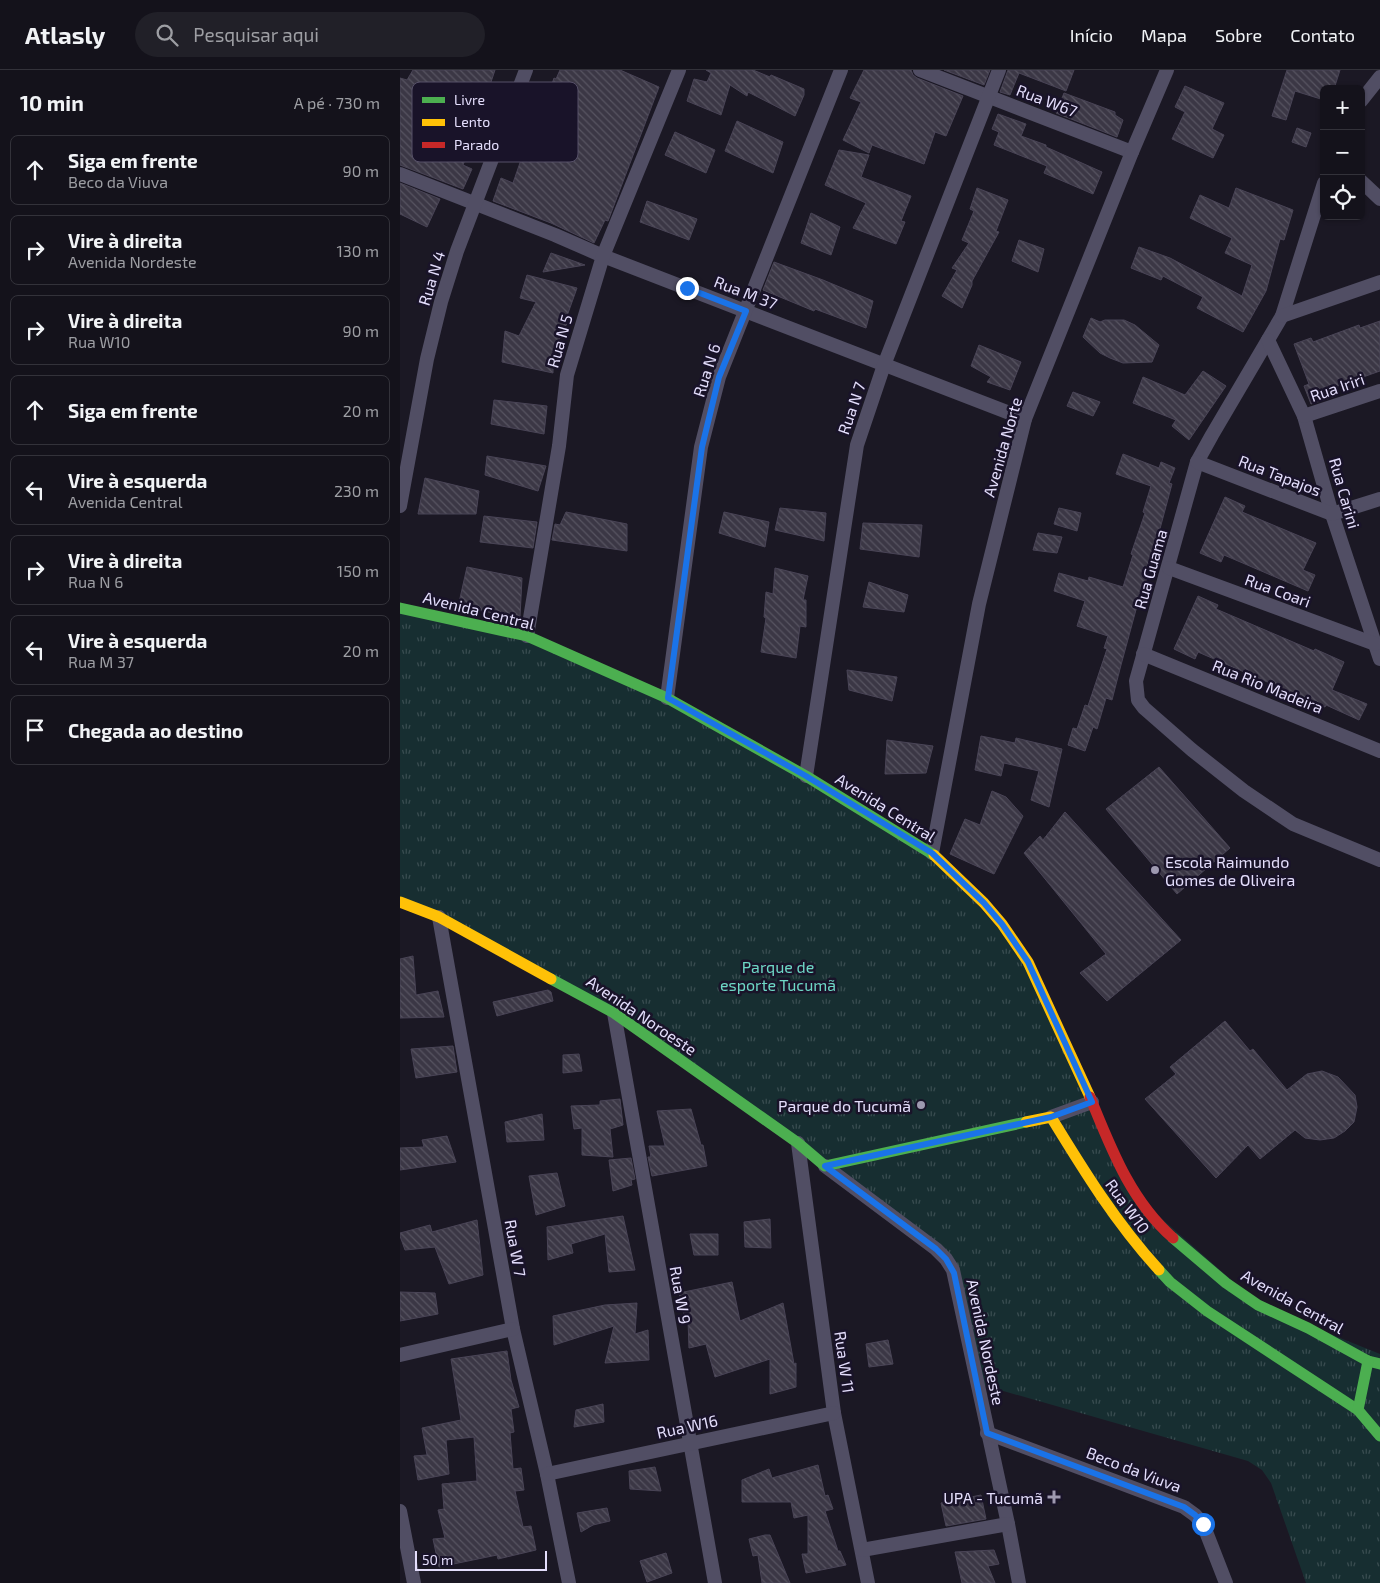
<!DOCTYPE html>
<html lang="pt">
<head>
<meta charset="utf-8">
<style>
	body { margin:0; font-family:"Exo 2",sans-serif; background:#212028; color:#f1f3f6 }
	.controls { position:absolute; right:15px; top:15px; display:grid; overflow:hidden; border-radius:8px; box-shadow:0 1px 4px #0004 }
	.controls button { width:45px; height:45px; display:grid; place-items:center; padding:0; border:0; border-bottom:1px solid #33323a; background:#14121b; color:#f1f3f6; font:25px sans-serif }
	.scale { position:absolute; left:15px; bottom:12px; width:132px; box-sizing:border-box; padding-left:5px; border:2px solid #e4defc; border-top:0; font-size:14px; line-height:18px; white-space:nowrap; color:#e4defc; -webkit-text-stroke:4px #191329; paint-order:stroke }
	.stop { position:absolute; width:15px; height:15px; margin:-11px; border:4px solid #1a73e8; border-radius:50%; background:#fff }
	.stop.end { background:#1a73e8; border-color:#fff; box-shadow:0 1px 5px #0008 }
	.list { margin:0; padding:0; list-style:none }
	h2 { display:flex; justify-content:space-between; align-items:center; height:65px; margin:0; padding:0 20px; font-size:21px }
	h2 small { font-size:16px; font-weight:400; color:#9d9ea3 }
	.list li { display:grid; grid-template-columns:32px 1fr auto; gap:15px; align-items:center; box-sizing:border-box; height:70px; margin:0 10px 10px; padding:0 10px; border:1px solid #33323a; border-radius:8px }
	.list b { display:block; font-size:19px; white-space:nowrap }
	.list p { margin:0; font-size:16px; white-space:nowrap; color:#9d9ea3 }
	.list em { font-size:16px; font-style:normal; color:#9d9ea3 }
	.icon { flex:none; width:28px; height:28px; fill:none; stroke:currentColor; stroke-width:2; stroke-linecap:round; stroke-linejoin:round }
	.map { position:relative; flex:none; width:980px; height:1513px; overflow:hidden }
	header { display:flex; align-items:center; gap:30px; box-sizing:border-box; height:70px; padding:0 25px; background:#14121b; border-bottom:1px solid #33323a }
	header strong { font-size:24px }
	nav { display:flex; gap:28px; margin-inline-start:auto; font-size:18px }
	.search { width:350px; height:45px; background:#212028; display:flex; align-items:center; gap:12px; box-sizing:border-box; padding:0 18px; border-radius:28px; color:#9d9ea3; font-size:19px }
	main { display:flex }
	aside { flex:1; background:#14121b }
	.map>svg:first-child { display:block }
</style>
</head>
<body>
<header>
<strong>Atlasly</strong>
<div class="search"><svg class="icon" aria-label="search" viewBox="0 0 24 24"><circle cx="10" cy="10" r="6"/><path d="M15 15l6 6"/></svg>Pesquisar aqui</div>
<nav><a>Início</a><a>Mapa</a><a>Sobre</a><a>Contato</a></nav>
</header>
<main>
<aside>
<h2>10 min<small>A pé · 730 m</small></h2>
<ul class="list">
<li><svg class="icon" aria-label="ahead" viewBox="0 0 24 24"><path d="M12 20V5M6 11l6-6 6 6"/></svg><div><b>Siga em frente</b><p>Beco da Viuva</p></div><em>90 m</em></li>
<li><svg class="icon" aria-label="right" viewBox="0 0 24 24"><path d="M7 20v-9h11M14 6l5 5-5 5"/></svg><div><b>Vire à direita</b><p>Avenida Nordeste</p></div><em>130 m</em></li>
<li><svg class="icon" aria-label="right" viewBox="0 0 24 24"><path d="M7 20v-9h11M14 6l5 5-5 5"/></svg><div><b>Vire à direita</b><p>Rua W10</p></div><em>90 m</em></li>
<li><svg class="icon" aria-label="ahead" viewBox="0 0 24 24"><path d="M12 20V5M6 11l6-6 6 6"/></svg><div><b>Siga em frente</b></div><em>20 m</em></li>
<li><svg class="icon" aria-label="left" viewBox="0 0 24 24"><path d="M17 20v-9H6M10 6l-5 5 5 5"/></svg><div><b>Vire à esquerda</b><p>Avenida Central</p></div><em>230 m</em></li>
<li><svg class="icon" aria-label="right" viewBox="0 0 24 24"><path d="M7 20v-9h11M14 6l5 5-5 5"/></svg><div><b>Vire à direita</b><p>Rua N 6</p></div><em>150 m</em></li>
<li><svg class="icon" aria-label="left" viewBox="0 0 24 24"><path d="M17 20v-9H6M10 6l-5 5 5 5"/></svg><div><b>Vire à esquerda</b><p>Rua M 37</p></div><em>20 m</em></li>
<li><svg class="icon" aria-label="arrive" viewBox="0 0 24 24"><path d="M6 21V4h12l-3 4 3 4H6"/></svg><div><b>Chegada ao destino</b></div></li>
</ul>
</aside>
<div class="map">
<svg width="980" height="1513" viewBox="0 0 980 1513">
	<defs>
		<pattern id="grass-tufts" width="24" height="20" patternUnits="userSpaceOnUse" patternTransform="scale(1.25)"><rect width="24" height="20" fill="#172e31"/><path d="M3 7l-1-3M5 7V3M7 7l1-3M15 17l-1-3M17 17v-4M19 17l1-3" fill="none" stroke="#394c50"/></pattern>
		<pattern id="building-back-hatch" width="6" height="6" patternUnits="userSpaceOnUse" patternTransform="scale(1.25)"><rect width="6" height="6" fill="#3b3745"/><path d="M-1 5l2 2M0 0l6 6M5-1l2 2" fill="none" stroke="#575461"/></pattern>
	</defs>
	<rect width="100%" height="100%" fill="#1b1824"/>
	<polygon fill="url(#grass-tufts)" points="0,538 127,566 267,628 532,783 628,892 737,1127 861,1236 980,1284 980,1513 906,1513 871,1413 862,1400 848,1391 586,1316 576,1307 546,1189 214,943 0,832"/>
	<g fill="url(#building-back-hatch)" stroke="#494456">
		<polygon points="13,0 95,0 90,15 104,21 84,73 73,68 63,95 72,99 63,119 0,95 0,8 7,10"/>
		<polygon points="160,0 220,0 259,17 208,151 205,150 194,173 151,153 93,131 101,108 113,113 123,84 112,80 122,56 124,57 134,30 145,34 154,8 156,9"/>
		<polygon points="306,0 353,0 370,7 371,5 404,19 404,25 395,46 348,22 347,26 330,15 321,45 287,31 294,9 307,12 311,3"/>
		<polygon points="464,0 511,0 513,5 517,8 563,26 546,66 535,62 524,94 472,75 469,83 443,70 461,32 450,28"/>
		<polygon points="544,0 590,0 584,15"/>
		<polygon points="608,0 674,0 666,21 619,3 610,25 600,22"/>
		<polygon points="887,0 940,0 934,19 924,19 924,30 895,21 886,50 872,46"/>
		<polygon points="785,16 824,33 812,59 824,65 813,88 772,69 785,42 775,37"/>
		<polygon points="664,23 715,42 715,45 723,50 717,67 656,43"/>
		<polygon points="598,44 626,54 621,66 646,75 646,77 702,102 693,124 644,103 647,96 594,75 599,62 592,59"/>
		<polygon points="337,51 383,72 373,103 325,81"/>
		<polygon points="897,58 911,63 906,77 892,72"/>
		<polygon points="275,62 315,80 306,103 265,85"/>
		<polygon points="439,80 469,85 461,107 511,126 501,151 505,152 496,174 453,158 466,133 425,115"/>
		<polygon points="0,113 40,129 27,157 0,144"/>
		<polygon points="577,118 608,130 596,161 599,162 572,211 572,215 562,238 542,226 557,200 552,198 569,173 562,170 574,141 570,139"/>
		<polygon points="836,118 893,140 884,170 880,169 866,221 843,262 797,238 803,227 763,206 761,210 731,198 739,177 770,188 842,226 852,195 825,183 832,168 790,148 800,125 829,138"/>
		<polygon points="247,131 297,149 289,170 240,152"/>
		<polygon points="411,143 440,157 431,185 401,173"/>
		<polygon points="619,170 644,179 638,202 612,191"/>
		<polygon points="151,183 185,195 143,202"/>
		<polygon points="374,192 423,210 473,231 466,258 415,239 414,241 363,220"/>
		<polygon points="127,205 177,218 167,246 170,247 153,282 153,303 102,292 105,261 119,266 136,232 120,228"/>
		<polygon points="691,248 700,252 705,250 724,250 735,255 759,275 752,292 723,293 710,288 700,283 683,267"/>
		<polygon points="980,251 980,301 932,318 936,326 911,334 904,316 909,314 894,274 911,268 913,272 959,255 960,258"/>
		<polygon points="579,275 621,292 610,320 587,312 591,307 571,296"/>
		<polygon points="803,301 826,316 789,370 772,356 776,350 733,333 743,307 785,325"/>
		<polygon points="673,322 700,332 693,346 667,336"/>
		<polygon points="94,330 147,336 144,364 91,354"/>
		<polygon points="723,384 759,398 761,392 775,398 769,413 772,414 739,537 737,536 721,595 712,630 706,628 697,659 693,657 685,681 668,675 673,658 677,659 685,635 688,636 707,579 704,578 708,566 677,556 685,531 654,521 659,503 688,511 689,507 723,517 733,485 731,484 745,443 743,442 751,416 716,404"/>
		<polygon points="87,386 146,396 138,421 85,405"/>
		<polygon points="25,408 79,421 76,444 18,444"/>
		<polygon points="825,427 845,436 842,442 916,473 903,500 915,505 908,521 824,485 821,492 800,483"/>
		<polygon points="380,438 426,443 424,471 375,460"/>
		<polygon points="659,438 681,443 677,461 654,454"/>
		<polygon points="166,442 227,454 227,481 152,470 155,454 160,455"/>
		<polygon points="324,442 369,452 365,477 319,463"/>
		<polygon points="84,446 137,452 133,478 80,472"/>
		<polygon points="463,453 522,455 519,487 460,479"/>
		<polygon points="638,463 662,467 657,483 633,480"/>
		<polygon points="67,497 122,508 120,547 58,537"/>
		<polygon points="375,498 408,506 403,530 406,530 406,557 400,556 396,588 361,582 366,548 364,547 366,522 373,524"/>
		<polygon points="469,512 508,525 504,542 463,537"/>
		<polygon points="798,526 818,535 816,539 914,581 915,579 944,592 932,620 967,634 959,650 926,635 925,637 798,582 795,589 774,579"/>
		<polygon points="447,600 497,607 492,631 449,620"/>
		<polygon points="581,666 615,673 616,668 662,679 649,737 631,730 639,701 604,693 601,706 575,700"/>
		<polygon points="487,670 533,676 526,703 485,704"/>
		<polygon points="759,697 830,778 777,824 706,739"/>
		<polygon points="592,721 606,727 623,746 594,804 550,784 565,749 580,755"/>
		<polygon points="665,742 781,870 707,931 680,903 706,884 624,783 640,766 643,770"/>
		<polygon points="13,886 16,925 38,921 44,947 0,948 0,889"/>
		<polygon points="148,920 151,922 153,931 97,946 93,932"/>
		<polygon points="825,951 850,981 853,979 887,1020 907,1004 922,1001 938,1007 955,1025 957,1037 954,1052 945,1061 934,1068 920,1070 905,1068 895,1060 860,1089 848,1075 816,1108 745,1029 776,1004 770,997"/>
		<polygon points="53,976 57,1002 16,1008 11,979"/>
		<polygon points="179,984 182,1001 163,1003 163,985"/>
		<polygon points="220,1029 223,1055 210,1059 213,1087 182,1085 182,1058 174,1059 171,1036 200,1035 200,1031"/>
		<polygon points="291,1039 301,1075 303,1075 307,1096 252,1106 248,1087 251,1087 249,1076 265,1076 257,1041"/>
		<polygon points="142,1044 144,1070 107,1072 105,1052"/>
		<polygon points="47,1066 56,1092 0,1100 0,1078 24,1077 22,1070"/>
		<polygon points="231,1088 235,1109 231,1110 232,1115 213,1121 209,1090"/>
		<polygon points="157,1103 165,1136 136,1145 129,1106"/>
		<polygon points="223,1146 235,1200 209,1202 205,1164 171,1174 173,1183 148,1190 147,1157"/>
		<polygon points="370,1149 371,1178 345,1177 344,1152"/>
		<polygon points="77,1150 83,1205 49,1214 35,1177 5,1180 0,1166 0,1163 30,1155 32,1162"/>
		<polygon points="290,1164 318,1164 318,1185 294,1185"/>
		<polygon points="332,1212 340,1251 383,1233 394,1294 396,1293 396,1317 370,1324 370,1289 315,1307 306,1274 289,1278 288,1250 285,1250 279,1223"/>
		<polygon points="0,1222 35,1223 38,1244 0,1251"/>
		<polygon points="237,1233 235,1264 248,1260 249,1290 205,1293 214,1256 154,1275 153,1246 205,1235"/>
		<polygon points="488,1270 493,1294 469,1297 466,1274"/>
		<polygon points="107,1281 111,1310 119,1337 111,1339 114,1362 110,1363 113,1399 121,1398 124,1420 115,1421 123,1457 131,1456 136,1480 98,1489 97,1485 39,1497 33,1469 45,1468 38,1440 44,1439 42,1414 77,1411 74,1367 46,1370 49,1404 18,1410 14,1386 27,1385 22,1358 61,1350 51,1289"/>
		<polygon points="203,1334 204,1352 174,1357 176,1340"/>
		<polygon points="418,1395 425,1426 428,1425 433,1439 425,1441 438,1481 440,1481 446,1495 406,1503 402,1484 408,1484 408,1445 394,1448 391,1432 342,1432 342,1410 369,1399 372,1408"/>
		<polygon points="255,1397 261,1421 230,1419 229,1401"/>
		<polygon points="581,1425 586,1449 546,1456 541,1433"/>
		<polygon points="207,1438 210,1451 193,1455 181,1462 177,1443"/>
		<polygon points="365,1465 370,1465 390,1513 362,1513 358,1485 353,1486 349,1469"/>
		<polygon points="594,1480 599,1494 588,1496 595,1513 562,1513 555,1482"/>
		<polygon points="266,1483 272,1503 247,1512 240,1491"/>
	</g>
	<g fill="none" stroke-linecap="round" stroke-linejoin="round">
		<g stroke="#514e64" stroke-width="14">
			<polyline points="520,0 732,82"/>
			<polyline points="961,31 980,7"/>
			<polyline points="0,104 155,165 203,186 625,349"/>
			<polyline points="961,111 980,129"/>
			<polyline points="924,113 882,246 812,365 797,392 736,611 738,630 744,638 792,680 844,721 893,754 980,790"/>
			<polyline points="882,246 980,212"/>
			<polyline points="868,270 904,346 932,444 980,589"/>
			<polyline points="904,346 980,321"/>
			<polyline points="797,392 932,444 980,429"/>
			<polyline points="0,436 27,289 41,232 57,181 126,0"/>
			<polyline points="769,498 975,574"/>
			<polyline points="127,566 159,376 167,305 203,186 279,0"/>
			<polyline points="743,584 980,681"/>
			<polyline points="267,628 301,377 319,307 441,0"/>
			<polyline points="406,706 457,375 484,295 599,0"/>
			<polyline points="532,783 579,534 625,349 732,82 767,0"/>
			<polyline points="39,847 113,1259 147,1404 169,1513"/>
			<polyline points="214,943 315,1513"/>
			<polyline points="651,1047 692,1032"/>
			<polyline points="398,1073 434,1343 468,1513"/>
			<polyline points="425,1096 536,1179 546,1189 553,1200 608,1454 619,1513"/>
			<polyline points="0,1285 113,1259"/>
			<polyline points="587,1363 784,1437 795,1445 803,1454 826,1513"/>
			<polyline points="147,1404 434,1343"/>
			<polyline points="0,1441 14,1513"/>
			<polyline points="462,1480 608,1454"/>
		</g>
		<g stroke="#4caf50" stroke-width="11">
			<polyline points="0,538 127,566 267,628 406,706 534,785"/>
			<polyline points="151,909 214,943 398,1073 425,1096 626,1052"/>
			<polyline points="773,1168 826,1213 858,1235 908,1258 968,1291 980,1294"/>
			<polyline points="759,1200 770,1212 807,1241 958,1340 980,1366"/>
			<polyline points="958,1340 968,1291"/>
		</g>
		<g stroke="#ffc107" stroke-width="11">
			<polyline points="534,785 584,833 602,854 628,892 690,1027"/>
			<polyline points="0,832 39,847 151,909"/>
			<path d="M626,1052L651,1047C684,1101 716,1153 759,1200"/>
		</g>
		<path stroke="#c62828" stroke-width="11" d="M690,1027C711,1078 730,1130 773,1168"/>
	</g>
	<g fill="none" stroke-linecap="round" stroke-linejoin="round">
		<polyline stroke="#1a73e8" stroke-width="6" points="287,218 346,241 319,307 302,377 268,628 406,706 532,783 584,833 602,854 628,892 692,1032 651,1047 425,1096 536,1179 546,1189 554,1203 587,1363 784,1437 795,1445 803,1454"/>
	</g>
	<g fill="#9e99b0" stroke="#191329" stroke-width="2">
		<circle cx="755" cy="800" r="5"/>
		<circle cx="521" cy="1035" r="5"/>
		<path d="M651.5 1419.5h5v5h5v5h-5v5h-5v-5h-5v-5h5z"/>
	</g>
	<g text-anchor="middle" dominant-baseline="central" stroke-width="5" stroke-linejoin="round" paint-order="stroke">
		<g font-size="16" fill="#e4defc" stroke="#191329">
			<text transform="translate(647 30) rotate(21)">Rua W67</text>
			<text transform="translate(31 208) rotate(-73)">Rua N 4</text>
			<text transform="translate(346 222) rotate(21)">Rua M 37</text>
			<text transform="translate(159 271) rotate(-74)">Rua N 5</text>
			<text transform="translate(306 300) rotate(-72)">Rua N 6</text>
			<text transform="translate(937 317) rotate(-19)">Rua Iriri</text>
			<text transform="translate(451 338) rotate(-71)">Rua N 7</text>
			<text transform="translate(602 377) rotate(-74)">Avenida Norte</text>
			<text transform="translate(880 405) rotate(21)">Rua Tapajos</text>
			<text transform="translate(945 423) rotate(74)">Rua Carini</text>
			<text transform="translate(750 499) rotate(-74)">Rua Guama</text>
			<text transform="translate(878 520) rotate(20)">Rua Coari</text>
			<text transform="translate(79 540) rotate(14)">Avenida Central</text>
			<text transform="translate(868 616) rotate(22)">Rua Rio Madeira</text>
			<text transform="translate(486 737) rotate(32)">Avenida Central</text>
			<text transform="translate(242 945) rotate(34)">Avenida Noroeste</text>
			<text transform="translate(728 1136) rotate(54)">Rua W10</text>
			<text transform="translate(116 1178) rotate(80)">Rua W 7</text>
			<text transform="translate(281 1225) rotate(80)">Rua W 9</text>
			<text transform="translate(893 1231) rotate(29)">Avenida Central</text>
			<text transform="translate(586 1272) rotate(78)">Avenida Nordeste</text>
			<text transform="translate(445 1292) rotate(82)">Rua W 11</text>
			<text transform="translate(287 1356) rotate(-12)">Rua W16</text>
			<text transform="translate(734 1399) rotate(21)">Beco da Viuva</text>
		</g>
		<g font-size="16" fill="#e4defc" stroke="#191329" text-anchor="end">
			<text x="765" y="791" text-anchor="start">Escola Raimundo<tspan x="765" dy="18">Gomes de Oliveira</tspan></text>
			<text x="511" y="1035">Parque do Tucumã</text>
			<text x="643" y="1427">UPA - Tucumã</text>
		</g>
		<g font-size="16" fill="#6ed8c6" stroke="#191329">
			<text x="378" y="896">Parque de<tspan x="378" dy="18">esporte Tucumã</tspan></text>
		</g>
	</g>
	<rect x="12" y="12" width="166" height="80" rx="8" fill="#191329" stroke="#565068" stroke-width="1"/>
	<rect x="22" y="27" width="23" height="6" fill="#4caf50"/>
	<rect x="22" y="49" width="23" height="7" fill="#ffc107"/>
	<rect x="22" y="72" width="23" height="6" fill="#c62828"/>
	<g font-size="14" fill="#e4defc">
		<text x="54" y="35">Livre</text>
		<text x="54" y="57">Lento</text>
		<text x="54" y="80">Parado</text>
	</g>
</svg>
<div class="controls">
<button>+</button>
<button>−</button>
<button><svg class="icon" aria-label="locate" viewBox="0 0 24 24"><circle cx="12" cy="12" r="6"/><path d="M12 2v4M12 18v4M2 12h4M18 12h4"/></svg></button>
</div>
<div class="scale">50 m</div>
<div class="stop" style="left:803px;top:1454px"></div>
<div class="stop end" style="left:287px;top:218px"></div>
</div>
</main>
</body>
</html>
